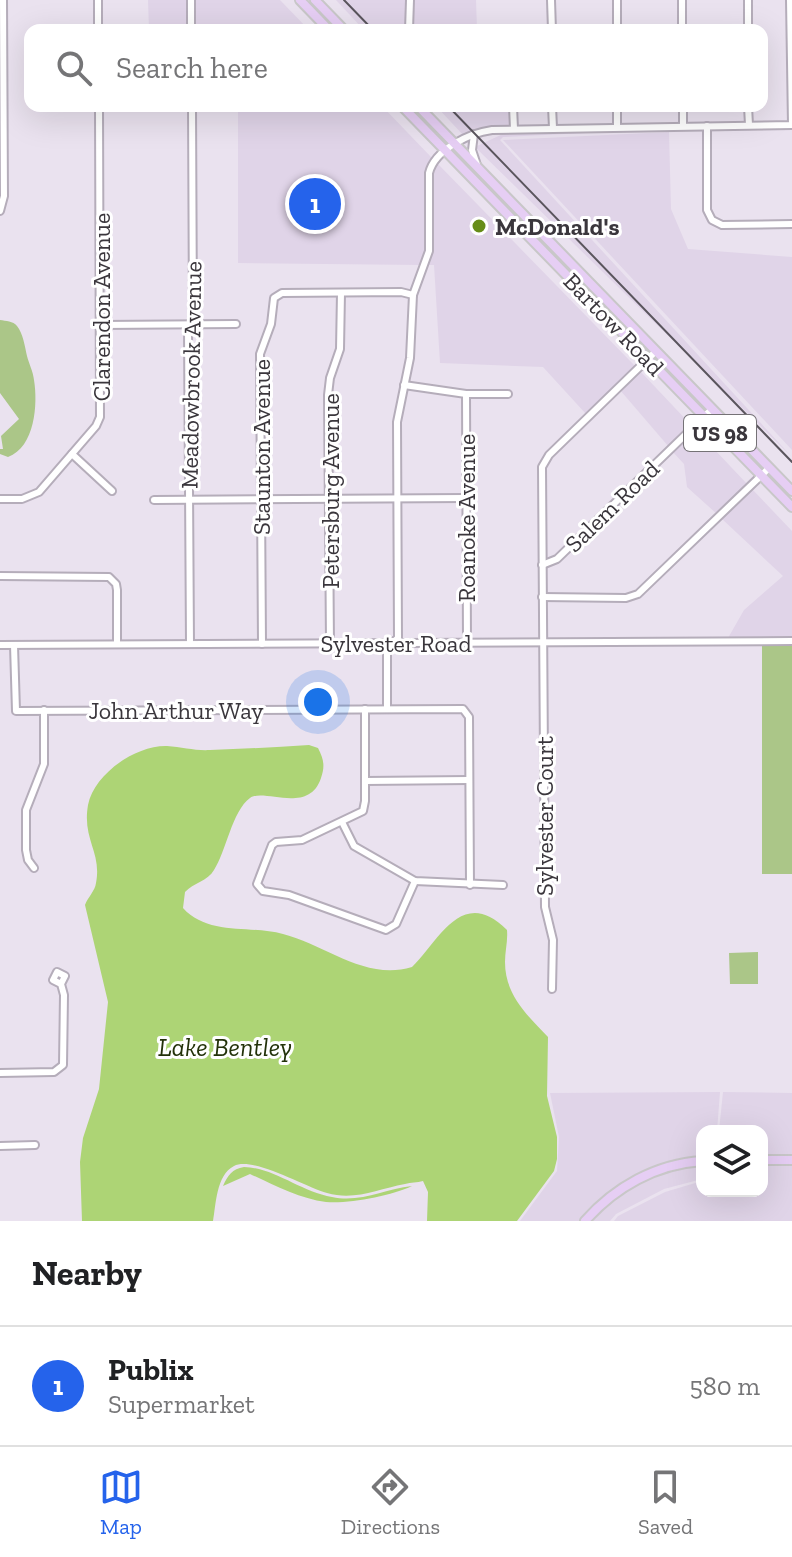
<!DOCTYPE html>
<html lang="en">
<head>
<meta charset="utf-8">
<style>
	body { margin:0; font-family:"Zilla Slab",serif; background:#f6f6f6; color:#202124 }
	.controls { position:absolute; right:24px; bottom:24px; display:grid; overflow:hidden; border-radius:16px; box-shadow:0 8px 32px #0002 }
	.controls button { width:72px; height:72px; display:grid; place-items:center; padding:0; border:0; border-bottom:2px solid #e0e0e0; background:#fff; color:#202124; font:40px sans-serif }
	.you { position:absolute; left:318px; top:702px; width:28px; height:28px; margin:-20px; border:6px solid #fff; border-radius:50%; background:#1a73e8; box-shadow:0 0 0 12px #1a73e833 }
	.badge { display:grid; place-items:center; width:52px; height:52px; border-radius:50%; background:#2563eb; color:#fff; font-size:26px; font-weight:700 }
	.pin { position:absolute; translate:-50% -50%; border:4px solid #fff; box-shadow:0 2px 8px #0006 }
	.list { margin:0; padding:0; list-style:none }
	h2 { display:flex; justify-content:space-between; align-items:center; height:104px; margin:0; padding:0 32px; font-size:34px }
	h2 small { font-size:26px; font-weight:400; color:#757577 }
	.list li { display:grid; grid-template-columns:52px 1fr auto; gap:24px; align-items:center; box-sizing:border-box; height:120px; padding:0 32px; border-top:2px solid #e0e0e0 }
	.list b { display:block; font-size:30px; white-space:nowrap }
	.list p { margin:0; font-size:26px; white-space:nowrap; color:#757577 }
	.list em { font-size:26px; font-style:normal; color:#757577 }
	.icon { flex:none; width:44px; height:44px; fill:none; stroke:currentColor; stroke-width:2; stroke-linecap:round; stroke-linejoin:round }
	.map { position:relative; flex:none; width:792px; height:1221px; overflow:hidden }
	.search { position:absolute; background:#fff; box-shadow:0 8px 32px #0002; left:24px; right:24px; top:24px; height:88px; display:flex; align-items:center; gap:20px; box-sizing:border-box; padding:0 28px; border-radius:16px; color:#757577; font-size:30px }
	.sheet { height:224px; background:#fff }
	nav { display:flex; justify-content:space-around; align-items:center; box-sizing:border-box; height:112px; border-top:2px solid #e0e0e0; background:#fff; font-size:22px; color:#757577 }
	nav a { display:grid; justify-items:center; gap:4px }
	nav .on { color:#2563eb }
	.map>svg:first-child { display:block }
</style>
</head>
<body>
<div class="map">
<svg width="792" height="1221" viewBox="0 0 792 1221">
	<rect width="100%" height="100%" fill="#eae2ef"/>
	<g fill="#e0d4e8">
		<polygon points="148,0 188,0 188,26 149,29"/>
		<polygon points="194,0 280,0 309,30 239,30 194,26"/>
		<polygon points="336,0 407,0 406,30 364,30"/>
		<polygon points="413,0 476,0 477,30 412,30"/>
		<polygon points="238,106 382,106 432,158 427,173 426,251 421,265 238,263"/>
		<polygon points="436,106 510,106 511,126 486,127 472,131 464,136"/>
		<polygon points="669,132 671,209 688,249 792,257 792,450 503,140"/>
		<polygon points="505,133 586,133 503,137 500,140 792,457 475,147"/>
		<polygon points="437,163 635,366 586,414 543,367 440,363 434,265 427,265 432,251 432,173"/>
		<polygon points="640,371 691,425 669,447 620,390"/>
		<polygon points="696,430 748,485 717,514 687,487 684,464 673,452"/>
		<polygon points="752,489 792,531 792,638 728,638 744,610 783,576 722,519"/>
		<polygon points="720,1092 717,1131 702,1131 702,1158 676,1161 659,1166 592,1209 581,1221 520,1221 557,1171 559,1137 550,1093"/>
		<polygon points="723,1092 792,1093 792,1221 614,1221 618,1216 665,1192 702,1181 702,1191 762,1191 762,1131 719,1131"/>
		<polygon points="702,1165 702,1179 664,1189 616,1214 610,1221 589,1221 610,1200 645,1179 677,1167"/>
	</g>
	<g fill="#abc688">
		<path d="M0,320C6,321 13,321 17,326C23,333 25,347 27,356C29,364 33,371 34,380C38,404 35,447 8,457L0,454V449H3L1,436L19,419L0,393Z"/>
		<rect x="762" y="646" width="30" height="228"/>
		<polygon points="758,952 758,984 730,984 729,953"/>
	</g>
	<g fill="#add475">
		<path d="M309,745L318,748C324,760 325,766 321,778C309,815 264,788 250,798C232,811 226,852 214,870C208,881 193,883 185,892L183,908C208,936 251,925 283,934C326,945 365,981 412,967C439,941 462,885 507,930C508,941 505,951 505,962C505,995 527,1015 548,1037L547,1096L557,1137V1159L554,1171L517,1221H427L428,1192L423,1181C417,1183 411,1182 405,1184C378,1189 355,1201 327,1193C305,1187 253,1156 234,1166C216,1175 216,1205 213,1221H82L80,1162L83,1138L99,1089L108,1002L85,905C88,897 95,891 96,883C102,852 82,840 88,805C94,774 136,745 167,746C182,747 196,751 210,750C243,749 276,747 309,745Z"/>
		<path d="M244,1167C275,1168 301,1192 332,1197C361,1203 384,1189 412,1186C391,1196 349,1204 326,1202C300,1199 274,1185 250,1174L223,1186C228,1175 232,1169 244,1167Z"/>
	</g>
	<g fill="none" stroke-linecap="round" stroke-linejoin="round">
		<defs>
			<g id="minor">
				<polyline points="98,0 98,30"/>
				<polyline points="191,0 191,30"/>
				<polyline points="551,0 552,30"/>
				<polyline points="617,0 617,30"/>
				<polyline points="682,0 682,30"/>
				<polyline points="748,0 748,30"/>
				<polyline points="409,30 410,0"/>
				<polyline points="513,106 514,129"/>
				<polyline points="552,106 553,128"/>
				<polyline points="683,106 683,126"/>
				<polyline points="748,106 749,125"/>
				<polyline points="707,126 707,210 712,220 722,225 792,224"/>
				<polyline points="617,127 617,106"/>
				<polyline points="474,134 472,150 478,168"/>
				<polyline points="0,211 4,196 3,0"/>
				<polyline points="101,325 236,324"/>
				<polyline points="404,385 466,394 508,394"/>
				<polyline points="466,394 467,642"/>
				<polyline points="72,454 112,491"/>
				<polyline points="0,499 22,499 39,492 96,426 100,417 99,106"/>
				<polyline points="154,500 466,498"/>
				<polyline points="542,565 557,559 712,409"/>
				<polyline points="0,576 109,577 116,584 117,590 117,644"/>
				<polyline points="542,597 626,598 638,594 769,468"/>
				<polyline points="190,644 188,330 193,317 192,106"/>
				<polyline points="262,644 260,354 271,324 274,298 282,293 401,292 413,295"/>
				<polyline points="330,644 328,395 330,378 340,349 341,293"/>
				<polyline points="0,645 792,641"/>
				<polyline points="14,645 16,711 463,709 469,717 470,885"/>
				<polyline points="365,709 365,801 363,811 302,840 276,842 272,845 257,884 263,891 289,895 386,930 396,924 415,881"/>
				<path d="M387,709V647L398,638L397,422L410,358L413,295L429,251V173C435,149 470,133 492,130L792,125L790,0"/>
				<polyline points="365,781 469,780"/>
				<polyline points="342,822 354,846 415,881 503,885"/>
				<polyline points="34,868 28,860 26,850 26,810 44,764 44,710"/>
				<polyline points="552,989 553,940 545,907 542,467 549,455 656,351"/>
				<polyline points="0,1073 54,1072 63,1065 64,995 61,984 53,980 57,972 65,976 61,984"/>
				<polyline points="0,1146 35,1145"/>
			</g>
			<g id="major">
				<polyline points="300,0 329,30"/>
				<polyline points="315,0 344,30"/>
				<polyline points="402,106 792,507"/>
				<polyline points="418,106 792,491"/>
				<polyline points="762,1160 792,1160"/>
				<path d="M585,1221C615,1187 656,1164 702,1161"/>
			</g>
		</defs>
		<use href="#minor" stroke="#b5adba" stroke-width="10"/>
		<use href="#major" stroke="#c8c7c8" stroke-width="12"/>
		<use href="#minor" stroke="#fff" stroke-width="6"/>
		<use href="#major" stroke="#e6cef4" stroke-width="8"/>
		<g stroke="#5a555d" stroke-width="2">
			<polyline points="344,0 373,30"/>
			<polyline points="448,106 792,462"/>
		</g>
	</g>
	<circle fill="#668c18" stroke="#fff" stroke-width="3" cx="479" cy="226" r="8"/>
	<g text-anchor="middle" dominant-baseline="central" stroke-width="6" stroke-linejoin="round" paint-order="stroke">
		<rect fill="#fff" stroke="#757276" stroke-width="2" x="684" y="415" width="72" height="36" rx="6"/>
		<g font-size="22" font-weight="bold" fill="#3a363c">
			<text x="720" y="433">US 98</text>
		</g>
		<g font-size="24" font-weight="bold" fill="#3a363c" stroke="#fff" text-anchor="start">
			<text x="495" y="226">McDonald's</text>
		</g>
		<g font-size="24" fill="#3a363c" stroke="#fff">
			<text transform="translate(101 307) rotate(-90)">Clarendon Avenue</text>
			<text transform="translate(614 324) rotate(46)">Bartow Road</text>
			<text transform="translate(191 375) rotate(-89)">Meadowbrook Avenue</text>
			<text transform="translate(261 447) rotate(-90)">Staunton Avenue</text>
			<text transform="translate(330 491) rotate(-90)">Petersburg Avenue</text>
			<text transform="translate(612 506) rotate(-44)">Salem Road</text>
			<text transform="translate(466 518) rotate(-90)">Roanoke Avenue</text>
			<text x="396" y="643">Sylvester Road</text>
			<text x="176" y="710">John Arthur Way</text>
			<text transform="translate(544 816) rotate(-90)">Sylvester Court</text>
		</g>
		<g font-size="26" font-style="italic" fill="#23320a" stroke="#fff">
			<text x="225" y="1047">Lake Bentley</text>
		</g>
	</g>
</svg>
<div class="controls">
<button><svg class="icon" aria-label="layers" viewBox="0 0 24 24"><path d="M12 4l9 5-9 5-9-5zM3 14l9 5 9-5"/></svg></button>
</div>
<div class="you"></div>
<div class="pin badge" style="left:315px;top:204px">1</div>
<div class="search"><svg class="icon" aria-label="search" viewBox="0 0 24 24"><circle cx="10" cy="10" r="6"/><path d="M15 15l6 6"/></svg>Search here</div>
</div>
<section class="sheet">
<h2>Nearby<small></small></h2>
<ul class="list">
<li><span class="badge">1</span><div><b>Publix</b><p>Supermarket</p></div><em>580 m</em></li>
</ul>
</section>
<nav>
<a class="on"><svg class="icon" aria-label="map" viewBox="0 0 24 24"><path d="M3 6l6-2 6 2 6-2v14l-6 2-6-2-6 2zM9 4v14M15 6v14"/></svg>Map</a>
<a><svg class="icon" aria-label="directions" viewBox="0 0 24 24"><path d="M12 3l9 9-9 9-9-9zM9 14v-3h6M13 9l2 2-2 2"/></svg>Directions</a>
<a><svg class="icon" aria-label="saved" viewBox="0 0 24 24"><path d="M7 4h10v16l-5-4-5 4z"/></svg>Saved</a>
</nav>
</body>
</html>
